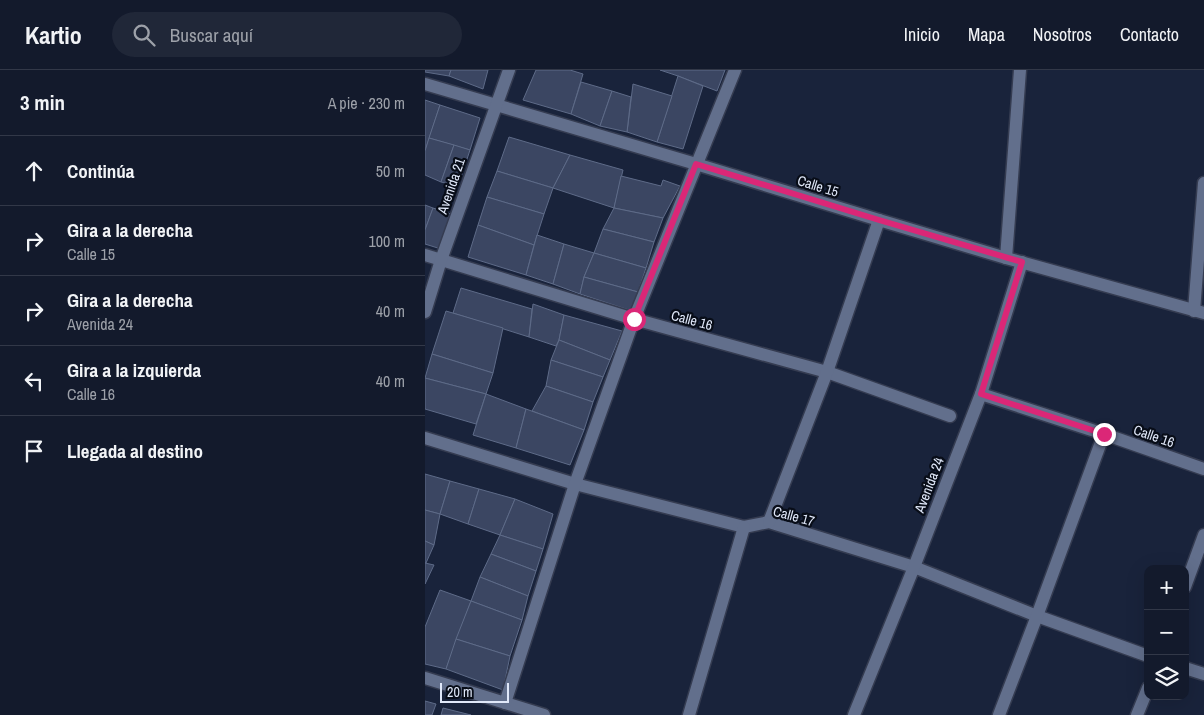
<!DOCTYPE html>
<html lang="es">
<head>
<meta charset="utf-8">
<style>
	body { margin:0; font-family:"Archivo Narrow",sans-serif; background:#202738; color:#f1f3f6 }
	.controls { position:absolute; right:15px; bottom:15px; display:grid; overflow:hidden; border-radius:10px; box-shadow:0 5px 20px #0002 }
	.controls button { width:45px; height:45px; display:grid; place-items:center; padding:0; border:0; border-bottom:1px solid #323848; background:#131a2c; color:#f1f3f6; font:25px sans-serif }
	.scale { position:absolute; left:15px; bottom:12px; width:69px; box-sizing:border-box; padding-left:5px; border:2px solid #e0e8f9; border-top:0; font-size:14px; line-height:18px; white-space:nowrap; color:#e0e8f9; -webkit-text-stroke:4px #080d18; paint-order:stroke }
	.stop { position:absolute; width:15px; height:15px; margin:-11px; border:4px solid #db2777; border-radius:50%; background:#fff }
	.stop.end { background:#db2777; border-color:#fff; box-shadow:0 1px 5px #0008 }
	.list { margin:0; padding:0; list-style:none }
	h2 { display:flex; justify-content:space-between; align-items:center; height:65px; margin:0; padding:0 20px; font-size:21px }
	h2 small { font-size:16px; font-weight:400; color:#9da1a9 }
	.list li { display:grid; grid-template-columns:32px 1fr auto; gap:15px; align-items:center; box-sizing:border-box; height:70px; padding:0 20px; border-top:1px solid #323848 }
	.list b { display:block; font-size:19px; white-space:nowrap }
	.list p { margin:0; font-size:16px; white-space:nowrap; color:#9da1a9 }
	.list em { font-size:16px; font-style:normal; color:#9da1a9 }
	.icon { flex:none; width:28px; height:28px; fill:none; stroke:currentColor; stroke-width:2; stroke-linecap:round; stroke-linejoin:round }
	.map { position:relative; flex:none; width:779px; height:645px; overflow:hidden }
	header { display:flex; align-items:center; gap:30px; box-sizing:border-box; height:70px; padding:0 25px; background:#131a2c; border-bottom:1px solid #323848 }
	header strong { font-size:24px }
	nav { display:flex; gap:28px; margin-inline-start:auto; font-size:18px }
	.search { width:350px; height:45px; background:#202738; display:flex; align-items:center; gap:12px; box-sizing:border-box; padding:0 18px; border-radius:28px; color:#9da1a9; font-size:19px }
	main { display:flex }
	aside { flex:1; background:#131a2c }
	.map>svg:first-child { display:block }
</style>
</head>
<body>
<header>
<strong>Kartio</strong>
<div class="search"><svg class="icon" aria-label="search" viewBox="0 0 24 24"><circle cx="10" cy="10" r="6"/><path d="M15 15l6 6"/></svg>Buscar aquí</div>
<nav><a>Inicio</a><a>Mapa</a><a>Nosotros</a><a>Contacto</a></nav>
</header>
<main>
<aside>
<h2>3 min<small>A pie · 230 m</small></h2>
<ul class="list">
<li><svg class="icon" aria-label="ahead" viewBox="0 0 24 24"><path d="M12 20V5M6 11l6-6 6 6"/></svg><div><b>Continúa</b></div><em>50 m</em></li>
<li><svg class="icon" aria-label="right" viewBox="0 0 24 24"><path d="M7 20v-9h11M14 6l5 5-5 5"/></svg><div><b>Gira a la derecha</b><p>Calle 15</p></div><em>100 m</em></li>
<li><svg class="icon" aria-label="right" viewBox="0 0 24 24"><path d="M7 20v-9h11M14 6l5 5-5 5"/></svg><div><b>Gira a la derecha</b><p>Avenida 24</p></div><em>40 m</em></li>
<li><svg class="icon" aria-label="left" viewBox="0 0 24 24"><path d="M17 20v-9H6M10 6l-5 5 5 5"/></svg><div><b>Gira a la izquierda</b><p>Calle 16</p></div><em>40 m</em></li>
<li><svg class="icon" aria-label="arrive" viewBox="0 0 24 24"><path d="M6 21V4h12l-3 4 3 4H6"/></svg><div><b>Llegada al destino</b></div></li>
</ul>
</aside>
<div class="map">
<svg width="779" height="645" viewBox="0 0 779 645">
	<rect width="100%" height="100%" fill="#19233b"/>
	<g fill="#3b4662" stroke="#5e6b88">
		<polygon points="0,0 26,0 24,6 0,2"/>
		<polygon points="26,0 63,0 58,19 24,6"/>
		<polygon points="111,0 145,0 158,4 146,44 98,30"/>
		<polygon points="235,0 300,0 292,21 253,6"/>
		<polygon points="253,6 278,16 258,79 232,72"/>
		<polygon points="156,12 187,21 175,56 146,44"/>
		<polygon points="208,14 247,26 232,72 202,62"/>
		<polygon points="187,21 206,27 202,62 175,56"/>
		<polygon points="0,30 15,35 0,81"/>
		<polygon points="15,35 55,48 45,80 4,68"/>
		<polygon points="84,67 145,85 128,118 72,101"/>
		<polygon points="4,68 29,75 16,112 0,105 0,81"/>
		<polygon points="29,75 45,80 33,116 16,112"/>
		<polygon points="145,85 198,100 189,138 128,118"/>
		<polygon points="72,101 128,118 119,144 62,127"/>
		<polygon points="196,106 236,116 238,110 255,116 238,148 189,138"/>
		<polygon points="62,127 119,144 109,175 53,155"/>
		<polygon points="0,135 8,138 0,160"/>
		<polygon points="8,138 26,144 16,179 0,174 0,160"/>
		<polygon points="189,138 238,148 229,172 178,159"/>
		<polygon points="53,155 109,175 101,205 43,187"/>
		<polygon points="178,159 229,172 221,198 169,183"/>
		<polygon points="112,165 139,174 128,214 101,205"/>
		<polygon points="139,174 169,183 159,207 155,224 128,214"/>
		<polygon points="169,183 221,198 213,222 159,207"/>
		<polygon points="159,207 213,222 207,241 155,224"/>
		<polygon points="36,218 107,239 104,267 28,243"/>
		<polygon points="108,234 139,245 134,270 131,276 104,267"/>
		<polygon points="21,241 78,258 68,303 7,284"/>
		<polygon points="139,245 197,261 185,290 134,270"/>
		<polygon points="134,270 185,290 178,307 126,290"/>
		<polygon points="7,284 68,303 61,324 0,308"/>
		<polygon points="126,290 178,307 168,332 121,316"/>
		<polygon points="0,308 61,324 51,354 0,339"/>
		<polygon points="121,316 168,332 159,360 107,341"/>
		<polygon points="61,324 101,339 91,378 48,365"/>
		<polygon points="101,339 159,360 145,395 91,378"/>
		<polygon points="0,404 25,411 15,444 0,440"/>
		<polygon points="25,411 54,419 43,454 15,444"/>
		<polygon points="54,419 90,429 75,465 43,454"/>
		<polygon points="90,429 128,444 118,479 75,465"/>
		<polygon points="0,440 15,444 9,475 0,471"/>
		<polygon points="75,465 118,479 111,501 66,484"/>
		<polygon points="0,471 9,475 1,493 0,493"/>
		<polygon points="66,484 111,501 103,526 55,507"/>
		<polygon points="0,493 9,495 0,514"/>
		<polygon points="55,507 103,526 97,550 46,531"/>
		<polygon points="15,520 46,531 21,599 0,594 0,557"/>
		<polygon points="46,531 97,550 85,586 31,569"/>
		<polygon points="31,569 85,586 78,620 21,599"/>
		<polygon points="0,631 11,634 7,645 0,645"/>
		<polygon points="18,638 46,645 16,645"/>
	</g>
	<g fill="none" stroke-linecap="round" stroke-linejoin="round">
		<defs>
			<g id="minor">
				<polyline points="0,14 271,94 454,150 581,188 779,243"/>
				<polyline points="0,185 209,249 402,302 525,346"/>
				<polyline points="581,188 595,0"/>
				<polyline points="769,241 779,113"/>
				<polyline points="0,242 16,190 84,0"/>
				<polyline points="556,324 679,364 779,399"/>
				<polyline points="0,368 150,414 319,457 344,452 489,497 612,546 723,586"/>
				<polyline points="344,452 402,302 454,150"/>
				<polyline points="760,517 779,465"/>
				<polyline points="760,598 779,604"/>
				<polyline points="0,608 119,645"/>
				<polyline points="80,633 150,414 209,249 310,0"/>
				<polyline points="264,645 319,457"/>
				<polyline points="429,645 489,497 556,324 597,192"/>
				<polyline points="574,645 612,546 679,364"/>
				<polyline points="712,645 723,618"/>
			</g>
		</defs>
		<use href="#minor" stroke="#353c51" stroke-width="15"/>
		<use href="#minor" stroke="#626f8c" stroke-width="12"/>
	</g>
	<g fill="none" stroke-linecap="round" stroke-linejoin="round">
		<polyline stroke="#db2777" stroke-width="6" points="209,249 271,94 454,150 597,192 556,324 679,364"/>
	</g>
	<g text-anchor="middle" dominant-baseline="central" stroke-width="4.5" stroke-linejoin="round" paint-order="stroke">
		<g font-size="14" fill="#e0e8f9" stroke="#080d18">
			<text transform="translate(26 116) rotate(-71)">Avenida 21</text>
			<text transform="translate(393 116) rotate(17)">Calle 15</text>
			<text transform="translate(267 250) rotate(15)">Calle 16</text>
			<text transform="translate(729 366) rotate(19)">Calle 16</text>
			<text transform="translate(504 415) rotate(-69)">Avenida 24</text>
			<text transform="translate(369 446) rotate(15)">Calle 17</text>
		</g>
	</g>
</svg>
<div class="controls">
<button>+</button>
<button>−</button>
<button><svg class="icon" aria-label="layers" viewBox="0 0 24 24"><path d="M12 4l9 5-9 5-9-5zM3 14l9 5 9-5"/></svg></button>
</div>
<div class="scale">20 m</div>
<div class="stop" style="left:209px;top:249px"></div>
<div class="stop end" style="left:679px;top:364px"></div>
</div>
</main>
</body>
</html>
